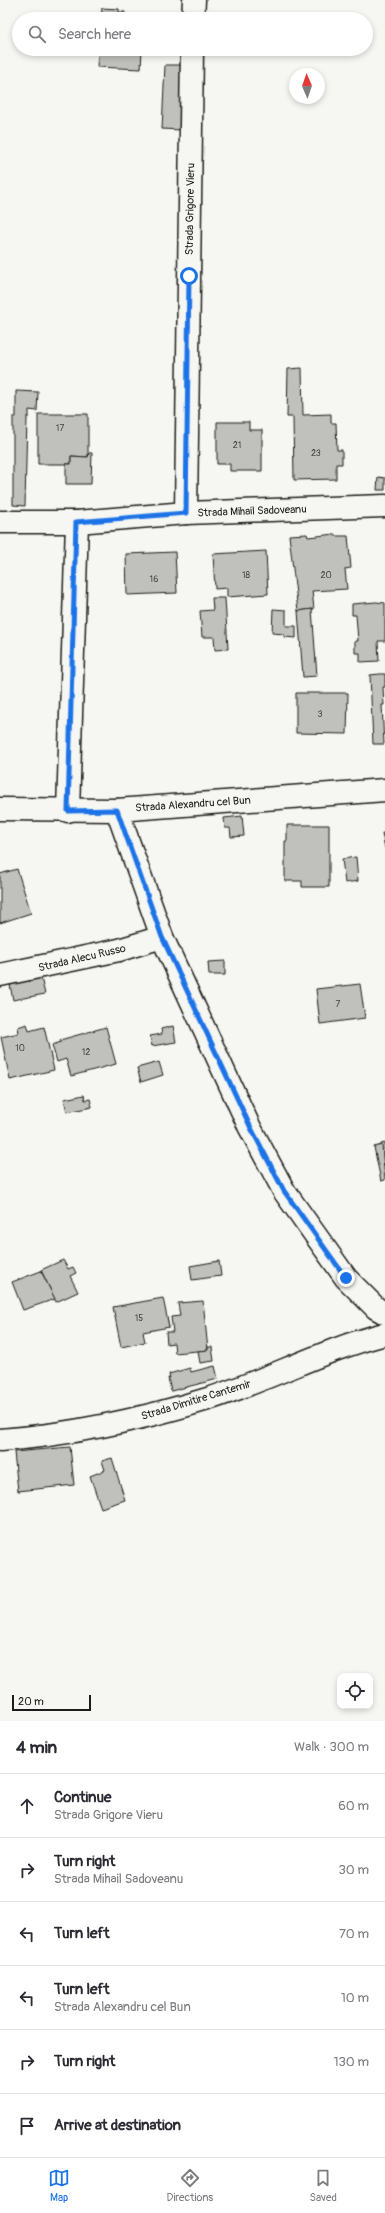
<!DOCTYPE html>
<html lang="en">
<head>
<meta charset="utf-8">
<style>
	body { margin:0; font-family:Pangolin,sans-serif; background:#f7f7f7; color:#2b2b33 }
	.controls { position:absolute; right:12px; bottom:12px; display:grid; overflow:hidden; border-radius:8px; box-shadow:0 2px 6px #0003 }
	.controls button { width:36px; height:36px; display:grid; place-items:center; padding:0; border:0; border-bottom:1px solid #e1e1e2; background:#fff; color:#2b2b33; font:20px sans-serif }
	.compass { position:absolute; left:289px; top:68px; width:36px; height:36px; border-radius:50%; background:#fff; box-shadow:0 2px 6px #0003; rotate:358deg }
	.scale { position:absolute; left:12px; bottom:10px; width:79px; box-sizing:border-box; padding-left:4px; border:2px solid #1c1c1c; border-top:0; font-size:11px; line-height:14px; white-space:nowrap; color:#1c1c1c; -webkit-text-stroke:3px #f6f6f2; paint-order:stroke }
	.stop { position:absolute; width:12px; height:12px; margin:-9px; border:3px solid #1a73e8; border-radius:50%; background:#fff }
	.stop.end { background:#1a73e8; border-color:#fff; box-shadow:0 1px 4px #0008 }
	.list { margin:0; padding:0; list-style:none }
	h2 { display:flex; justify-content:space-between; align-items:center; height:52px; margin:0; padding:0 16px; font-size:17px }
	h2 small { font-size:13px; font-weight:400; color:#7c7c81 }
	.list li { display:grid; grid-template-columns:26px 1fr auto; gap:12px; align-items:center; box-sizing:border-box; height:64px; padding:0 16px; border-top:1px solid #e1e1e2 }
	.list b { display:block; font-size:15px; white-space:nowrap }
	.list p { margin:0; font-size:13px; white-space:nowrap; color:#7c7c81 }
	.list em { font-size:13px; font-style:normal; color:#7c7c81 }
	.icon { flex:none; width:22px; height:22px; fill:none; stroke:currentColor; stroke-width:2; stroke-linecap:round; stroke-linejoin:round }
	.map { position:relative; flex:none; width:385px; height:1721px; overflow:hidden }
	.search { position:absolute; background:#fff; box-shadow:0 2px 6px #0003; left:12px; right:12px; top:12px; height:44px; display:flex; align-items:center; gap:10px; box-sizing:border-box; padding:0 14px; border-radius:22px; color:#7c7c81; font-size:15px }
	.sheet { height:436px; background:#fff }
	nav { display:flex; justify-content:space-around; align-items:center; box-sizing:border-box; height:56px; border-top:1px solid #e1e1e2; background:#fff; font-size:11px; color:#7c7c81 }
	nav a { display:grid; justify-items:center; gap:2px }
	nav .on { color:#1a73e8 }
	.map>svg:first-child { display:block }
</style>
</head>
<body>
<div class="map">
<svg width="385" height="1721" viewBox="0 0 385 1721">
	<rect width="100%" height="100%" fill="#f6f6f2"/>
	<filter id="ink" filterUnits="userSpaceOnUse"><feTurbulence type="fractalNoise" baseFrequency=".025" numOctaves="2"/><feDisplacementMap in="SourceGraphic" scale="8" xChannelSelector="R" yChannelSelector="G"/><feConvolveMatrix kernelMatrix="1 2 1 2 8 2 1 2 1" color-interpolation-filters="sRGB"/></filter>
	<g filter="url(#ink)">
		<g fill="#c0c0bd" stroke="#1c1c1c">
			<polygon points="102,8 119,9 119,12 125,12 124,19 101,19"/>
			<polygon points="98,49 142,49 141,69 97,67"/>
			<polygon points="165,65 183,65 181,130 162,129"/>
			<polygon points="302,368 303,415 331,414 331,423 336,423 337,450 342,450 342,464 336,464 336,479 294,480 293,417 287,417 288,369"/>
			<polygon points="16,391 38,392 37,411 29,410 29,417 27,417 25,506 13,505 13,417 16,417"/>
			<polygon points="38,414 88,414 88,457 71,456 71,464 38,464"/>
			<polygon points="217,422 249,422 249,430 262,430 262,471 230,471 230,464 217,464"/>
			<polygon points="89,453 92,453 91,484 66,484 66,464 71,464 71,456 88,457"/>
			<polygon points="378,477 385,478 385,490 377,490"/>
			<polygon points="307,534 308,537 335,534 335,536 348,536 351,568 345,569 347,589 312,591 314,609 298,611 289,535"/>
			<polygon points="266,551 268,594 227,597 227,588 215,589 213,554"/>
			<polygon points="175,552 177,593 127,595 126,554"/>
			<polygon points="212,598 225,598 228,649 215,650 214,637 202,637 200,611 213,610"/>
			<polygon points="376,602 385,603 385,641 378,641 379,661 360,662 360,653 355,653 355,641 358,641 356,615 352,615 352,604"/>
			<polygon points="273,609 286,610 286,626 296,626 296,638 284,637 284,634 272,633"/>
			<polygon points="312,609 317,676 303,677 298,611"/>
			<polygon points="380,674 385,674 385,687 383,687 384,705 382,705 384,744 373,744 370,675"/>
			<polygon points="296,693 348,693 347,734 296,733"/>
			<polygon points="242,816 244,836 231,837 230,828 225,828 224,818"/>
			<polygon points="287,825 329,825 329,887 302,887 302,881 285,881 285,841 287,841"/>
			<polygon points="382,833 385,833 385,848"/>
			<polygon points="356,857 358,881 345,883 342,859"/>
			<polygon points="17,869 31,913 0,923 0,874"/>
			<polygon points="225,961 225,975 209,975 208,962"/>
			<polygon points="41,978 45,994 13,1000 10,985"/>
			<polygon points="360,984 365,1018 320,1024 316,989"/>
			<polygon points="27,1024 29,1031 44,1027 54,1070 10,1080 1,1037 19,1033 18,1027"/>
			<polygon points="173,1026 176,1042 152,1046 150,1036 162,1034 161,1029"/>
			<polygon points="106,1027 116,1064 71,1076 66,1059 57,1062 52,1045 61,1042 60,1040"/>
			<polygon points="159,1062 163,1075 141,1082 137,1068"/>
			<polygon points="84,1095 85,1100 90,1099 92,1107 67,1112 64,1099"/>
			<polygon points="385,1143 385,1166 381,1144"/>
			<polygon points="382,1145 385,1180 381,1181 374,1147"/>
			<polygon points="63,1260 68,1269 73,1267 76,1273 70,1276 78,1292 56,1302 41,1270"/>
			<polygon points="219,1261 221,1276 192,1280 190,1266"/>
			<polygon points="41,1271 55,1299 23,1310 12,1282"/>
			<polygon points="163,1298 169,1327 143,1332 145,1342 121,1347 113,1307"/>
			<polygon points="203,1301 208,1350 175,1353 174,1343 167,1344 166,1332 173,1332 171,1317 180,1316 178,1303"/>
			<polygon points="208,1347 212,1347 214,1361 200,1363 198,1351 208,1350"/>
			<polygon points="215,1366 218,1379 171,1391 168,1378 170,1378 169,1374 190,1368 191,1372"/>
			<polygon points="70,1447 74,1485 18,1491 14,1452"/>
			<polygon points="112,1458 125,1500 101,1508 90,1476 105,1470 102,1461"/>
		</g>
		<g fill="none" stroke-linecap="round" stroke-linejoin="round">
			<defs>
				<g id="street">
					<polyline points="193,19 194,0"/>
					<polyline points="186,513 192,49"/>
					<polyline points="0,522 77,522 186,513 385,506"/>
					<polyline points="0,809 117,810 385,790"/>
					<polyline points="117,810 162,937 249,1126 284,1191 346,1278 376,1308 385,1313"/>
					<polyline points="68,811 77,522"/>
					<polyline points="0,975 119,950 162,937"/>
					<path d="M0,1440C71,1435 143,1419 211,1398C270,1379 325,1349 385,1334"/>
				</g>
			</defs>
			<use href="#street" stroke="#1c1c1c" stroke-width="25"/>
			<use href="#street" stroke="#f6f6f2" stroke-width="22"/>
		</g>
	</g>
	<g fill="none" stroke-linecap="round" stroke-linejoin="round" filter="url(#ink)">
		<polyline stroke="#1a73e8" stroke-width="5" points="189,276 186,513 76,522 68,811 117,810 162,937 250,1126 284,1191 346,1278"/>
	</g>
	<g text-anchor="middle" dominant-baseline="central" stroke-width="4" stroke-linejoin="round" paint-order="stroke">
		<g font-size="9" fill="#454544">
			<text x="60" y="428">17</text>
			<text x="237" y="445">21</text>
			<text x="316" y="453">23</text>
			<text x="246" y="575">18</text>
			<text x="326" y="575">20</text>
			<text x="154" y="579">16</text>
			<text x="320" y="714">3</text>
			<text x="338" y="1004">7</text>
			<text x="20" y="1048">10</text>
			<text x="86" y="1052">12</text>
			<text x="139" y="1318">15</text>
		</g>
		<g font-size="11" fill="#1c1c1c" stroke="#f6f6f2">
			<text transform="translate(190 209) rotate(-89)">Strada Grigore Vieru</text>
			<text transform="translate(252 511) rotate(-2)">Strada Mihail Sadoveanu</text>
			<text transform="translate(193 804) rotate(-4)">Strada Alexandru cel Bun</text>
			<text transform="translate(82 958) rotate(-13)">Strada Alecu Russo</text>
			<text transform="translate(196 1400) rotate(-17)">Strada Dimitire Cantemir</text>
		</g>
	</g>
</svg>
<div class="controls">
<button><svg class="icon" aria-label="locate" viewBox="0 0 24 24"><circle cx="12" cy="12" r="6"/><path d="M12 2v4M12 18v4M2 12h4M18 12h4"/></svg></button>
</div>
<svg class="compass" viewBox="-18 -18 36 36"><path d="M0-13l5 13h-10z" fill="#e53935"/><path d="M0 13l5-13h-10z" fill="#7c7c81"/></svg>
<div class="scale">20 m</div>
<div class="stop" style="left:189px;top:276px"></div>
<div class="stop end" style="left:346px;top:1278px"></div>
<div class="search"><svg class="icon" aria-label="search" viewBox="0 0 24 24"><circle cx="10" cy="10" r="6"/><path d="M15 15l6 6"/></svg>Search here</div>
</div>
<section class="sheet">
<h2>4 min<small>Walk · 300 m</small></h2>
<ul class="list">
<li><svg class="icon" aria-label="ahead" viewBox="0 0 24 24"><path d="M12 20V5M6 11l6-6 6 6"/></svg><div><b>Continue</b><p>Strada Grigore Vieru</p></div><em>60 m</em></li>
<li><svg class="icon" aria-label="right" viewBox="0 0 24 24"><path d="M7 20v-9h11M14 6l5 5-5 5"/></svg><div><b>Turn right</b><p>Strada Mihail Sadoveanu</p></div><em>30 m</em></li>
<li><svg class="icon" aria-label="left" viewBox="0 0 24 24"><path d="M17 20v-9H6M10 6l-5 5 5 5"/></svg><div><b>Turn left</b></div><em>70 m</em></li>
<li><svg class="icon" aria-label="left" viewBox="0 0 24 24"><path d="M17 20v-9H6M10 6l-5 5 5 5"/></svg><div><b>Turn left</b><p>Strada Alexandru cel Bun</p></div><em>10 m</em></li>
<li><svg class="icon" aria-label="right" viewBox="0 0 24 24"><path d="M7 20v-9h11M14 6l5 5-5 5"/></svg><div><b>Turn right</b></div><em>130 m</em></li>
<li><svg class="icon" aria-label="arrive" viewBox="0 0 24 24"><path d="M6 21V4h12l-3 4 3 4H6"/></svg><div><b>Arrive at destination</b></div></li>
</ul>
</section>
<nav>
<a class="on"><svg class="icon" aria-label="map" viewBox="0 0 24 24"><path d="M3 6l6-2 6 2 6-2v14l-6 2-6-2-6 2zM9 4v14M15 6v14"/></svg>Map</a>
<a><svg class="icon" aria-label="directions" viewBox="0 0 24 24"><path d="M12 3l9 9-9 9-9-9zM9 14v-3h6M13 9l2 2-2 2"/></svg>Directions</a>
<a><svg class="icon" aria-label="saved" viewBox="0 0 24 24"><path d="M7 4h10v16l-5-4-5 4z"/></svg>Saved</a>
</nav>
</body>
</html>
